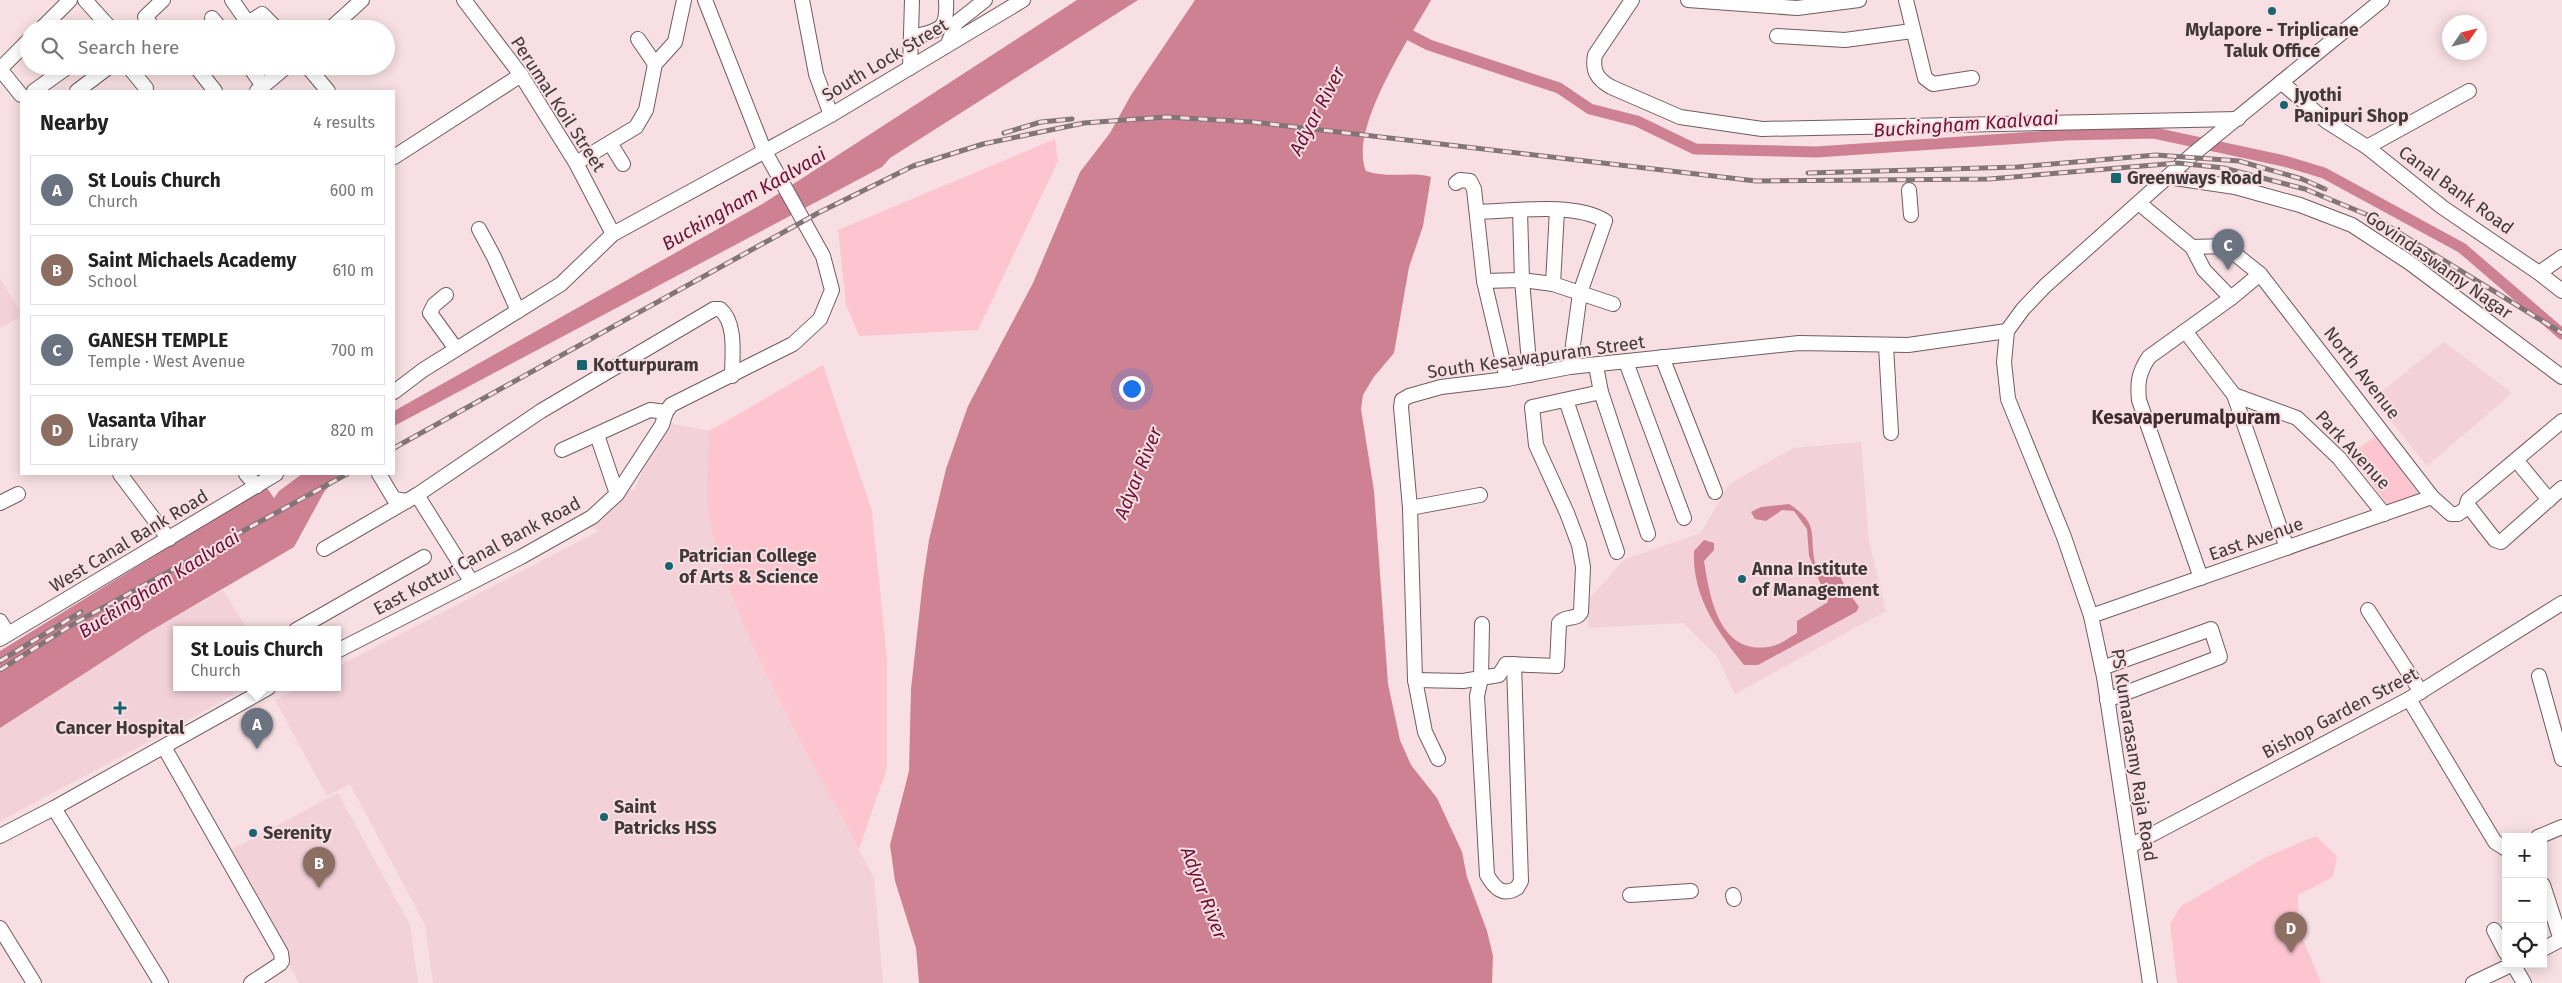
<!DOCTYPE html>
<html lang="en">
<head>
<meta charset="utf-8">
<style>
	body { margin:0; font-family:"Fira Sans",sans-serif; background:#f6f6f6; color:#222 }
	.controls { position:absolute; right:15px; bottom:15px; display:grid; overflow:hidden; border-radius:0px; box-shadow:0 2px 12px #0003 }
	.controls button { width:45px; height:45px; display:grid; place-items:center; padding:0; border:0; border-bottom:1px solid #e0e0e0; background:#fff; color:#222; font:25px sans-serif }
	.compass { position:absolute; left:2442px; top:15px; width:45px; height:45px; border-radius:50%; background:#fff; box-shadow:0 2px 12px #0003; rotate:55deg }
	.you { position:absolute; left:1131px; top:388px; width:18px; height:18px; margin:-12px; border:4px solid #fff; border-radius:50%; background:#1a73e8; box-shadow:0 0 0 8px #1a73e833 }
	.badge { display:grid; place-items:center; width:32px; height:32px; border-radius:50%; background:#1a6470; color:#fff; font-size:16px; font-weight:700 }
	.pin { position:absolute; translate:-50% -41px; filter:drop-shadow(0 1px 2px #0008) }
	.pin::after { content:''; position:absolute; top:26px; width:18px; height:15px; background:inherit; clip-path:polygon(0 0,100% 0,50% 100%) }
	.popup { position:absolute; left:173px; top:626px; width:168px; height:65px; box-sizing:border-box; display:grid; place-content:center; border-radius:0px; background:#fff; filter:drop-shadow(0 1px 4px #0005); font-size:16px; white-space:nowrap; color:#767676 }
	.popup b { font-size:19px; color:#222 }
	.popup::after { content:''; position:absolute; left:50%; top:100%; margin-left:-10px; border:10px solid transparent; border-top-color:#fff }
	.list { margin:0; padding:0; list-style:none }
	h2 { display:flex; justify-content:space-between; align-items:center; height:65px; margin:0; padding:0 20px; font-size:21px }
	h2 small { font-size:16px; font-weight:400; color:#767676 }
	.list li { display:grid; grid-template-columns:32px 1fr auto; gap:15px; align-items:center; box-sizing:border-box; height:70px; margin:0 10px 10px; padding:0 10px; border:1px solid #e0e0e0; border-radius:0px }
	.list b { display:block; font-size:19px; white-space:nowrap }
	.list p { margin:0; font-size:16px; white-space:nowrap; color:#767676 }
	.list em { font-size:16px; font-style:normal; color:#767676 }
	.icon { flex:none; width:28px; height:28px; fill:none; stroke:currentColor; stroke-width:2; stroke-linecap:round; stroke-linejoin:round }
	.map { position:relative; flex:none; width:2562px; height:983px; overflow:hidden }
	.search { position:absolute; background:#fff; box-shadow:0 2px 12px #0003; left:20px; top:20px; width:375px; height:55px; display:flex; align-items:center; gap:12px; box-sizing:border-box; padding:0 18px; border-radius:28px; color:#767676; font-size:19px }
	.panel { position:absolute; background:#fff; box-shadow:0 2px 12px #0003; left:20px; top:90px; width:375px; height:385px; border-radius:0px }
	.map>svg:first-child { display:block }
</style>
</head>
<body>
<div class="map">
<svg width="2562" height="983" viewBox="0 0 2562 983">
	<rect width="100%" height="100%" fill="#f7dfe3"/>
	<g fill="#f2d1d8">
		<polygon points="0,279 21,312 21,317 0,328"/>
		<polygon points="2444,342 2512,393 2427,466 2373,398"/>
		<polygon points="664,422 709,431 709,517 734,601 771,681 874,878 883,983 433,983 425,925 350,784 327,796 275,700 298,688 337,688 337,667 599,531 590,526 627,488 634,491"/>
		<polygon points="1861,442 1869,541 1886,611 1735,694 1716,655 1683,623 1588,628 1588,600 1625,559 1701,533 1729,484 1794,448"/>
		<polygon points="223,590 248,630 177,630 177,688 244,688 171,730 0,821 0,728 147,633"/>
		<polygon points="338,793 410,925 418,983 299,983 229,851"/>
	</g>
	<g fill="#fcc5d0">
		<polygon points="1055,139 1058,161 978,330 859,336 846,304 838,230"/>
		<path d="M823,365L872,511L887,660V768L859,849C806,748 732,629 709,518C705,497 709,454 709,431Z"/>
		<polygon points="2376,436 2420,496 2390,508 2350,454"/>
		<polygon points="2316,836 2337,856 2333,877 2298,895 2299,930 2321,983 2177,983 2170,924 2181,906 2266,857"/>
	</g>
	<g fill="#cd8193">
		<polygon points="1077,0 1138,0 890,158 882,167 394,426 394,411 764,203"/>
		<path d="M1195,0H1431C1410,38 1348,129 1366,171C1388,179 1414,171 1431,177L1423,226L1409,267L1394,353L1373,378L1363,395L1361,409L1374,491L1388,684L1400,740L1411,765L1437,798L1462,852L1467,877L1487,931L1493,956L1492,983H919L916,948L895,881L890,845L909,771L911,689L923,580L929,540L946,469L968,406L1033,283L1080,172L1110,133L1131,95Z"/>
		<polygon points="302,474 340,474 324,492 294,547 147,633 0,728 0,651 258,492 267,488 274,498 279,491"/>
		<path d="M1789,504C1820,524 1809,534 1815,563L1824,569H1837L1846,589L1859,607L1856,612L1758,665H1744C1717,631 1692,596 1694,551L1704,540L1714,543V550L1704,561C1710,599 1720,658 1773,646C1781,644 1790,637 1797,633V621L1828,602L1809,556L1807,529L1794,511L1782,510L1766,521L1755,519L1751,512L1761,507Z"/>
	</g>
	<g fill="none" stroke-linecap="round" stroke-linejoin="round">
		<polyline stroke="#cd8193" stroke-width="11" points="1398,29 1429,45 1559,88 1590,109 1637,121 1695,149 1816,152 2065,135 2154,133 2284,161 2324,173 2462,248 2562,334"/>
		<defs>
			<g id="minor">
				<polyline points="85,0 111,29"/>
				<polyline points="232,0 248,23 262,14 277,29"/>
				<polyline points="464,0 521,75 576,163 613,234"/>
				<polyline points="802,0 816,74 831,115"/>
				<path d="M1632,0L1595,55C1592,71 1597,79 1611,87L1680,117L1762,129L2238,119"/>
				<polyline points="1688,0 1797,8 1859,0"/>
				<polyline points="1906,0 1925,78 1933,84 1972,78"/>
				<polyline points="212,18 221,29"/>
				<polyline points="41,29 70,0"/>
				<polyline points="154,29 145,17 163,0"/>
				<polyline points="330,29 362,0"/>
				<polyline points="1777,36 1845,40 1912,31"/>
				<path d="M911,38C938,29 948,33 946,0"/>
				<polyline points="638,39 655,64"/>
				<polyline points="948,44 956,23 985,0"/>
				<polyline points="128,66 146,88"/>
				<polyline points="191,66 197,68 215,91"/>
				<polyline points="249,66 263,86"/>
				<polyline points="307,66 328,91"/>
				<polyline points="910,68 912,0"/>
				<polyline points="0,69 29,40"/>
				<polyline points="0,69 21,95"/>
				<polyline points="2281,82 2326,121 2367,147 2442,207 2539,273 2562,291"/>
				<polyline points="34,91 69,66"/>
				<polyline points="77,91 110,66"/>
				<polyline points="257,91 287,66"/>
				<polyline points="610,143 623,164"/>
				<polyline points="2367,147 2469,91"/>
				<polyline points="394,157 521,75"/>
				<polyline points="576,163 636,127 646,110 655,64 675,42 684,0"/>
				<polyline points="2168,177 2235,187 2300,205 2352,225 2410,263 2562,377"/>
				<polyline points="1456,183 1460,180 1470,181 1474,189 1484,281 1507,379"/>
				<polyline points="1909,190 1911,215"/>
				<polyline points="2140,204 2192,247 2225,246 2260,274 2432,497 2451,514 2458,514 2468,507"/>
				<polyline points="1520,211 1522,280 1530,375"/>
				<path d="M1478,212C1513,211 1575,202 1605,221L1580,293L1570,367"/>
				<polyline points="479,229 494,257 518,311"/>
				<polyline points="2192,247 2204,270 2231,298"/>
				<polyline points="2539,273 2562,257"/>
				<polyline points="1484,281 1522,280 1553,284 1613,304"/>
				<polyline points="1553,284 1557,210"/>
				<polyline points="446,295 434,305 430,313 456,349"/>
				<polyline points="2185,331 2234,395 2287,548"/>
				<polyline points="1886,346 1891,433"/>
				<polyline points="1662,357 1715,492"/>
				<polyline points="1626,362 1684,518"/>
				<polyline points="1596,366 1601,392 1648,534"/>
				<polyline points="394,392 423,370 561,284 613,234 831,115 1023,0"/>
				<polyline points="2234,395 2297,418 2339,458 2384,514"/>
				<polyline points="1566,400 1617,552"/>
				<polyline points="2562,421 2468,500 2467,504 2495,540 2501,542 2562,488"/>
				<polyline points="597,435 617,494"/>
				<polyline points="562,450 650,410 666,412"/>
				<polyline points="2517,461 2549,500"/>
				<polyline points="120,474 169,539"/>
				<polyline points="246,474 257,486"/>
				<polyline points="379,474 394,499 407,501"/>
				<polyline points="417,495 471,581"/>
				<polyline points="0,503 18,494"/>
				<polyline points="1410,508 1480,495"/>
				<path d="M324,549L417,495L541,411L714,309H720C737,323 732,356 732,376"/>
				<path d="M2201,578L2139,400C2137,382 2139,372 2149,357L2231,298L2260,274"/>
				<polyline points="2368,610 2421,692"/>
				<polyline points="2091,616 2432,497"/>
				<polyline points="0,621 8,634"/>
				<path d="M1482,624L1481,678L1477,696L1487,875C1494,887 1502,897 1517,888L1521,881L1514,664"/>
				<polyline points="296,630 424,557"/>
				<polyline points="0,639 276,474"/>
				<polyline points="337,651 521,557 592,517 617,494 662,425 666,412 671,405 793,344 820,319 832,290 823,256 764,150 705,0"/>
				<polyline points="2102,668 2211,629 2220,657 2107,700"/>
				<polyline points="2539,676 2562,759"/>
				<path d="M1415,680L1463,681L1499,675L1506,664L1557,666L1559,623C1565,615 1576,621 1581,612L1583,567L1579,545L1567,513L1536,445L1532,407L1601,392"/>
				<polyline points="2409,699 2495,842 2506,849"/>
				<polyline points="164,747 281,953 282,961 280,964 251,983"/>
				<polyline points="1438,759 1425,732 1415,680 1410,508 1401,407 1402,400 1409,396 1441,387 1507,379 1570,367 1799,343 1908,345 2007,331"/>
				<polyline points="54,808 161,983"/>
				<polyline points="0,836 54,808 268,688"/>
				<polyline points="2538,837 2562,827"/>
				<polyline points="2130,846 2409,699 2562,603"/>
				<polyline points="2543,885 2561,940"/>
				<polyline points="1630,895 1691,891"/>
				<polyline points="1733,895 1734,899"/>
				<polyline points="0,928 34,983"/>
				<polyline points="2494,930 2506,953"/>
				<polyline points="2543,949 2562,939"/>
				<polyline points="2513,964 2524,983"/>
				<polyline points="2150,983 2104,677 2091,616 2064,537 2008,399 2004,362 2007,331 2023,309 2045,286 2192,155 2382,0"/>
				<polyline points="2473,983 2513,964"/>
			</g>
		</defs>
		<use href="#minor" stroke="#715c61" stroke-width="16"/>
		<use href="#minor" stroke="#fff" stroke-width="14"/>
		<defs>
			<g id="rail">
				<polyline points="1004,133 1041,122 1072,119"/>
				<polyline points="1808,173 2018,167 2156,155 2239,161 2302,179 2325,189"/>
				<polyline points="394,448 818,213 913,166 983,144 1084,123 1166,117 1253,122 1756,181 1989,179 2178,163 2224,168 2305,189 2375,218 2562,333"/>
				<polyline points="0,661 81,612"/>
				<polyline points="0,670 75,623 347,474"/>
			</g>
		</defs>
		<use href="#rail" stroke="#837577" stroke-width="5"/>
		<use href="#rail" stroke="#f7dfe3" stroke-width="3" stroke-dasharray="9" stroke-linecap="butt"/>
	</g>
	<g fill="#1a6470" stroke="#f7dfe3" stroke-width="2">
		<circle cx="2272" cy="11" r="5"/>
		<circle cx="2284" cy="105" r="5"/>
		<rect x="2110" y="172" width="12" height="12" rx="2.5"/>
		<rect x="576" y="359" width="12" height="12" rx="2.5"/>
		<circle cx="669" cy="566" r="5"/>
		<circle cx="1742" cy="579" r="5"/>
		<path d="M117.5 700.5h5v5h5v5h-5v5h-5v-5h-5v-5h5z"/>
		<circle cx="604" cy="817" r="5"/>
		<circle cx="253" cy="833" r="5"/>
	</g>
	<g text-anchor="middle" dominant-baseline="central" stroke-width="4" stroke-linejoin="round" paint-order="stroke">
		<g font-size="18" font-weight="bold" fill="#41383a" stroke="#f7dfe3" text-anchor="start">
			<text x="2272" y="30" text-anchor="middle">Mylapore - Triplicane<tspan x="2272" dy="21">Taluk Office</tspan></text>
			<text x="2294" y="95">Jyothi<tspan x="2294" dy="21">Panipuri Shop</tspan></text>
			<text x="2127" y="178">Greenways Road</text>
			<text x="593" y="365">Kotturpuram</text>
			<text x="679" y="556">Patrician College<tspan x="679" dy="21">of Arts &amp; Science</tspan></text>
			<text x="1752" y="569">Anna Institute<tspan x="1752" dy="21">of Management</tspan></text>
			<text x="120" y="728" text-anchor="middle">Cancer Hospital</text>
			<text x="614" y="807">Saint<tspan x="614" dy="21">Patricks HSS</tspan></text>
			<text x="263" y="833">Serenity</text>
		</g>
		<g font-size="18" fill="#41383a" stroke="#f7dfe3">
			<text transform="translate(885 60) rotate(-31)">South Lock Street</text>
			<text transform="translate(558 104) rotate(57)">Perumal Koil Street</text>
			<text transform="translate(2456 190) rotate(36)">Canal Bank Road</text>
			<text transform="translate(2439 265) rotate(35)">Govindaswamy Nagar</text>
			<text transform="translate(1536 357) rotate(-8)">South Kesawapuram Street</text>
			<text transform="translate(2362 373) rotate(52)">North Avenue</text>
			<text transform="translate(2353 450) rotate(47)">Park Avenue</text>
			<text transform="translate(2256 539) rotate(-19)">East Avenue</text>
			<text transform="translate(129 541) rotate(-31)">West Canal Bank Road</text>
			<text transform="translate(477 556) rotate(-28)">East Kottur Canal Bank Road</text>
			<text transform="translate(2340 713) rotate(-28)">Bishop Garden Street</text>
			<text transform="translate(2134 755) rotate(81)">PS Kumarasamy Raja Road</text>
		</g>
		<g font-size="19" font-style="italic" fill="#6e1235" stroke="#f7dfe3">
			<text transform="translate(1317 111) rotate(-62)">Adyar River</text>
			<text transform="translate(1966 124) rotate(-4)">Buckingham Kaalvaai</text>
			<text transform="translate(744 199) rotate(-30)">Buckingham Kaalvaai</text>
			<text transform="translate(1138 473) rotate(-68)">Adyar River</text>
			<text transform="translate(159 584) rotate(-32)">Buckingham Kaalvaai</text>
			<text transform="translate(1204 893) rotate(69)">Adyar River</text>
		</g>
		<g font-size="19" font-weight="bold" fill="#3d2b2f" stroke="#f7dfe3">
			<text x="2186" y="417">Kesavaperumalpuram</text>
		</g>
	</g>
</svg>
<div class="controls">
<button>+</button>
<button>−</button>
<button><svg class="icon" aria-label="locate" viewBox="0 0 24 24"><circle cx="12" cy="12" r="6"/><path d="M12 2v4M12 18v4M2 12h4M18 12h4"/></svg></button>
</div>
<svg class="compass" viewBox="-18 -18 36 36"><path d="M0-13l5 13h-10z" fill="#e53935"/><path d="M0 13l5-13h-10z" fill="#767676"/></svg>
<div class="you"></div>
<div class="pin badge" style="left:257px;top:749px;background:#6b7280">A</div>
<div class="popup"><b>St Louis Church</b>Church</div>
<div class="pin badge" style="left:319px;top:888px;background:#8d6e63">B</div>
<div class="pin badge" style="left:2228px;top:270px;background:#6b7280">C</div>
<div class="pin badge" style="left:2291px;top:953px;background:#8d6e63">D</div>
<div class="search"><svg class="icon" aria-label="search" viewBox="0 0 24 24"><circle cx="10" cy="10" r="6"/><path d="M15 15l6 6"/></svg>Search here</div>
<section class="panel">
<h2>Nearby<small>4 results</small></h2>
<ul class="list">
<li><span class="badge" style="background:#6b7280">A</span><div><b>St Louis Church</b><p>Church</p></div><em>600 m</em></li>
<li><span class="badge" style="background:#8d6e63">B</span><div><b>Saint Michaels Academy</b><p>School</p></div><em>610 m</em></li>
<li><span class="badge" style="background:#6b7280">C</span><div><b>GANESH TEMPLE</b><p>Temple · West Avenue</p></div><em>700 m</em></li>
<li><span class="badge" style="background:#8d6e63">D</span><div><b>Vasanta Vihar</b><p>Library</p></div><em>820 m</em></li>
</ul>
</section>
</div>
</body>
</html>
